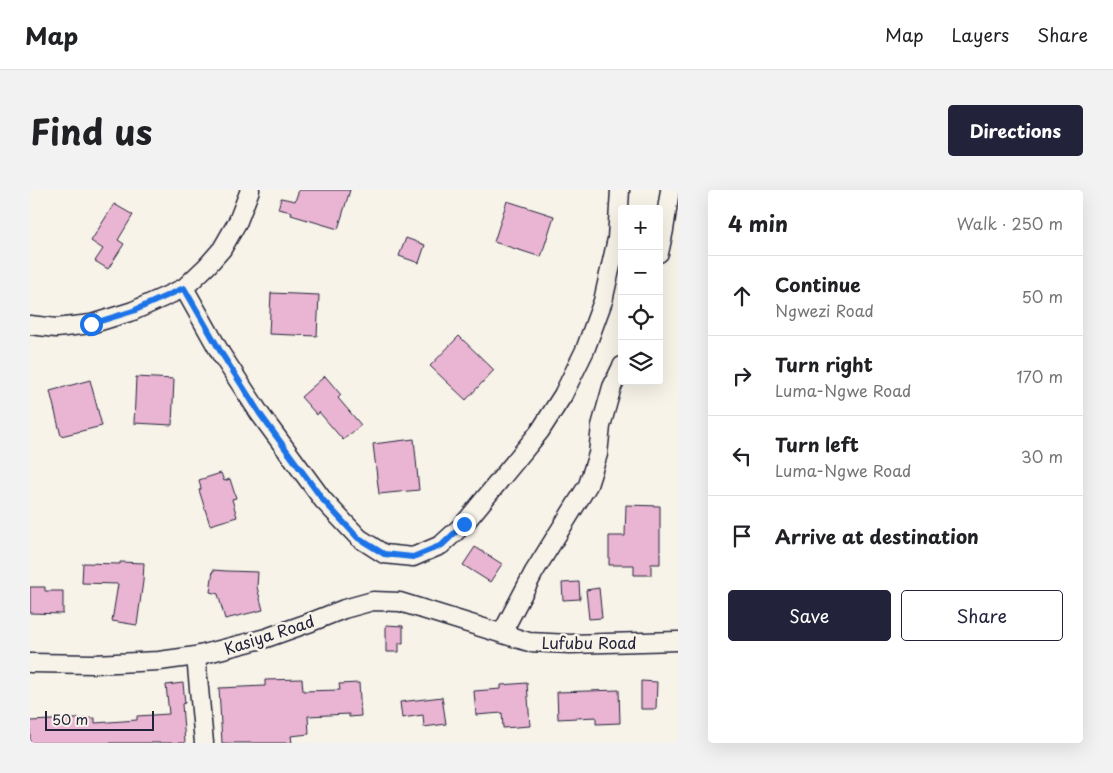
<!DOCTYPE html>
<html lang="en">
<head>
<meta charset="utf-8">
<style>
	body { margin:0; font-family:"Playpen Sans",sans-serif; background:#f2f2f2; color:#202124 }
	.controls { position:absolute; right:15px; top:15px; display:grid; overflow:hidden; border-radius:5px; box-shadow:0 5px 20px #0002 }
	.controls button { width:45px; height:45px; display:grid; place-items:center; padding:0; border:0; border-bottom:1px solid #e0e0e0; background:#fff; color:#202124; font:25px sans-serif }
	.scale { position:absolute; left:15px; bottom:12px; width:109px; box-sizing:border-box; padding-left:5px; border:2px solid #22223b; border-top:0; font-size:14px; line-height:18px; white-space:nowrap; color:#22223b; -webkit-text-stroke:4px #f7f3e8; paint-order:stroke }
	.stop { position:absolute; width:15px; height:15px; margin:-11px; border:4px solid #1a73e8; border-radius:50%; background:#fff }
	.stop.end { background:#1a73e8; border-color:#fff; box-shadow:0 1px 5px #0008 }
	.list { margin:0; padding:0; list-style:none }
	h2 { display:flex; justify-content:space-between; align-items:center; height:65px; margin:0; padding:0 20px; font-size:21px }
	h2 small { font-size:16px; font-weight:400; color:#757577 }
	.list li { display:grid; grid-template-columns:32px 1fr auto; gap:15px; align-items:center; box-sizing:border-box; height:80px; padding:0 20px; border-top:1px solid #e0e0e0 }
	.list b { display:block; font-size:19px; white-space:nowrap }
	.list p { margin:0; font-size:16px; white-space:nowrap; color:#757577 }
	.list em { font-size:16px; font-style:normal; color:#757577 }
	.actions { display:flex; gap:10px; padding:15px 20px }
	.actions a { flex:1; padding:11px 0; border:1px solid #22223b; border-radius:5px; text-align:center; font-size:18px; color:#22223b }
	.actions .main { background:#22223b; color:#fff }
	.icon { flex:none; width:28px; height:28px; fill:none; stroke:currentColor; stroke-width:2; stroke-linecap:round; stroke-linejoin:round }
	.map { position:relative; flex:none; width:648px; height:553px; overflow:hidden; border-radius:5px }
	header { display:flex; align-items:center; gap:30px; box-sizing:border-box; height:70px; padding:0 25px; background:#fff; border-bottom:1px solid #e0e0e0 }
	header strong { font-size:24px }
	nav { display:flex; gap:28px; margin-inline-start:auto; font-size:18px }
	.intro { display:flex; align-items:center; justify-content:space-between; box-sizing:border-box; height:120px; padding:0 30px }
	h1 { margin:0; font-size:35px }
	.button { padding:12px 22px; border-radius:5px; background:#22223b; color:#fff; font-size:18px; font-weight:700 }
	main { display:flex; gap:30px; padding:0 30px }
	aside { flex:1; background:#fff; border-radius:5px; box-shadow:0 5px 20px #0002 }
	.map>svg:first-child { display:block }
</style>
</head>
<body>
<header>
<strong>Map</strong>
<nav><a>Map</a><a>Layers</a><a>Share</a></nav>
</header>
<div class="intro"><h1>Find us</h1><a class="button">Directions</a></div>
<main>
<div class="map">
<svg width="648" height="553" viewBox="0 0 648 553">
	<rect width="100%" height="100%" fill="#f7f3e8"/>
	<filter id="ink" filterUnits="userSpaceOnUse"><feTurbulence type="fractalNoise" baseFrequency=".02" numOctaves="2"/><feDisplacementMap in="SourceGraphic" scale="10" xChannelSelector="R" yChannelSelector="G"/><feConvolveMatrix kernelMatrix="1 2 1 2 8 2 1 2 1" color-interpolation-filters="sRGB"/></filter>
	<g filter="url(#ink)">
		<g fill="#e9b5d2" stroke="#22223b">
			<polygon points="269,0 320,0 308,39 261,25 262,22 248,19 251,8 265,11"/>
			<polygon points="477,11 524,26 511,67 464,52"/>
			<polygon points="84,14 103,25 88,50 94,54 78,79 65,71 73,59 61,51"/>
			<polygon points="376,48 395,55 389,73 369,66"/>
			<polygon points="241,103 289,105 287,146 239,144"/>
			<polygon points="429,146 464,180 436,210 400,176"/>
			<polygon points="295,186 311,205 308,208 331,235 313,250 289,222 287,225 271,207"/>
			<polygon points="106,187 144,189 142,235 104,233"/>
			<polygon points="60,190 72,236 31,246 20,201"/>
			<polygon points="384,249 389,300 349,304 343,254"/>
			<polygon points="191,283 194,291 200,289 206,308 202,309 207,327 180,335 169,300 171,299 169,290"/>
			<polygon points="596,315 630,316 630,374 621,374 621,385 604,385 604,375 579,375 579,346 595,346"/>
			<polygon points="445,357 472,374 460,392 433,375"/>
			<polygon points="90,372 114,373 113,391 107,435 82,431 88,394 52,393 53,373 90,374"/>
			<polygon points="183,380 197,381 228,382 227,397 233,420 195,429 188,404 180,402"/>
			<polygon points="549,392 550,409 533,410 532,393"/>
			<polygon points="0,397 15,397 15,401 33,401 33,424 0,423"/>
			<polygon points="569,398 572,428 559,429 556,400"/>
			<polygon points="356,435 373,436 373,453 369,453 369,462 356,462"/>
			<polygon points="272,489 273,501 310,500 309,494 329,493 331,526 319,527 319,524 278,526 279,544 261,546 262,553 192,553 189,498 235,496 235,490"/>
			<polygon points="611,491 627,492 626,519 611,519"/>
			<polygon points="153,493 155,513 152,514 155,553 0,553 0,531 65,528 65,533 107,530 107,526 139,524 136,495"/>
			<polygon points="497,493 500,536 473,538 472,523 446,525 444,501 471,499 471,495"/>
			<polygon points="589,500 590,533 566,534 566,527 528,529 527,502"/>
			<polygon points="412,507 416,534 394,537 393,525 372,528 370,512"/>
		</g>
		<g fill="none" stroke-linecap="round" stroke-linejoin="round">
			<defs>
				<g id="minor">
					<polyline points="629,63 634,40 640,0"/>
					<polyline points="154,98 191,164 230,224 293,310 329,348 354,364 383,367 411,355 434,334 510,241 533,205 555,160 573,111 587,49 590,0"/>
					<polyline points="0,135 26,138 61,134 103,121 154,98 177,76 192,59 208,31 220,0"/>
					<polyline points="472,443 504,382 558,295 568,264 571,236 582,197 592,176"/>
					<polyline points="166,466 174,553"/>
					<polyline points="0,473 64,474 129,471 166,466 236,448 281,432 314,419 343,411 370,412 499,452 540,454 648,451"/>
				</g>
			</defs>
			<use href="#minor" stroke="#22223b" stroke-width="21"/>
			<use href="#minor" stroke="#f7f3e8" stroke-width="18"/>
		</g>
	</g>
	<g fill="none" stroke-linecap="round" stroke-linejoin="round" filter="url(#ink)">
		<polyline stroke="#1a73e8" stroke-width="6" points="61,134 103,121 154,98 192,164 230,224 293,310 328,348 354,364 383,367 412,355 434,334"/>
	</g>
	<g text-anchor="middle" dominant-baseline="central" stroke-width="5" stroke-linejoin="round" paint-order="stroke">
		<g font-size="16" fill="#22223b" stroke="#f7f3e8">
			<text transform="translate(239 444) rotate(-18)">Kasiya Road</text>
			<text x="559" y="452">Lufubu Road</text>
		</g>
	</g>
</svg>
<div class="controls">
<button>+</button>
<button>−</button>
<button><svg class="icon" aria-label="locate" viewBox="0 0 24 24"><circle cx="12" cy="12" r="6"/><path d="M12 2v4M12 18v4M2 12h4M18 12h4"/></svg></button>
<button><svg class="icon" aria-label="layers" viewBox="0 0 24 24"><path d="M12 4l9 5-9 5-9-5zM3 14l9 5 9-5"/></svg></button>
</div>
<div class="scale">50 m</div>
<div class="stop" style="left:61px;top:134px"></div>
<div class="stop end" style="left:434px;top:334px"></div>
</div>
<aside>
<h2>4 min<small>Walk · 250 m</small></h2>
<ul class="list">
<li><svg class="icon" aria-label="ahead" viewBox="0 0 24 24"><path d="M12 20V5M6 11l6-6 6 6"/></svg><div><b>Continue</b><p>Ngwezi Road</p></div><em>50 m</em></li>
<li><svg class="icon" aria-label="right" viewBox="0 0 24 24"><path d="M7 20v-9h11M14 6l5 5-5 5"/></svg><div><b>Turn right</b><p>Luma-Ngwe Road</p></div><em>170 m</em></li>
<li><svg class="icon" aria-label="left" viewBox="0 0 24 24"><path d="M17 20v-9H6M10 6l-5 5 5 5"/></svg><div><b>Turn left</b><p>Luma-Ngwe Road</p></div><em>30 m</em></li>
<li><svg class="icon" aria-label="arrive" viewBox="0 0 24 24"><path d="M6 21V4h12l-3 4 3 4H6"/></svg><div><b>Arrive at destination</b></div></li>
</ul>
<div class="actions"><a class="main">Save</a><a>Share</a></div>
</aside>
</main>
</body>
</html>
